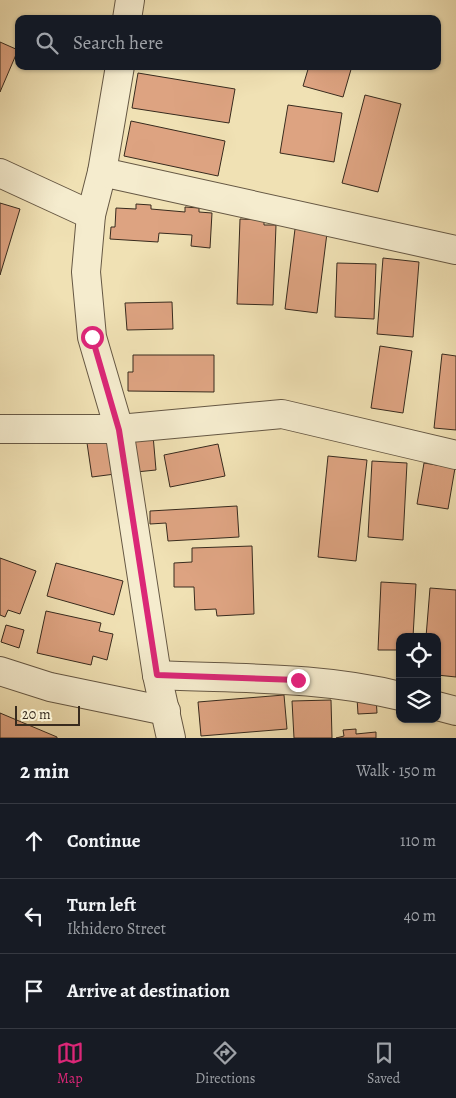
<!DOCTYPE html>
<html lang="en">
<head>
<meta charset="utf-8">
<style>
	body { margin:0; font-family:Alegreya,serif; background:#242831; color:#f1f3f6 }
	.controls { position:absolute; right:15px; bottom:15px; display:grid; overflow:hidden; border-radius:10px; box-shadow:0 1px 4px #0004 }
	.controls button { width:45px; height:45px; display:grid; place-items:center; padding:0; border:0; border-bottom:1px solid #363941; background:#171b24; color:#f1f3f6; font:25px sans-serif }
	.scale { position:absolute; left:15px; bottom:12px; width:65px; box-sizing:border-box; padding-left:5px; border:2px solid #382b1e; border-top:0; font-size:14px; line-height:18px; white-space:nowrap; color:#382b1e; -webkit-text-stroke:4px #f5ecce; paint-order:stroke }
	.stop { position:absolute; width:15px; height:15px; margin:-11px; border:4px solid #db2777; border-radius:50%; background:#fff }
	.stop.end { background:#db2777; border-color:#fff; box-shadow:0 1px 5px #0008 }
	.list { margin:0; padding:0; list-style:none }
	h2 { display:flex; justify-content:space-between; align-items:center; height:65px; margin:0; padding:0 20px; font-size:21px }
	h2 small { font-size:16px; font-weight:400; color:#9ea1a6 }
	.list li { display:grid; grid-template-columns:32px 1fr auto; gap:15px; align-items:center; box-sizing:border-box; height:75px; padding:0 20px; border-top:1px solid #363941 }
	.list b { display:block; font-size:19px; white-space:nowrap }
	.list p { margin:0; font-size:16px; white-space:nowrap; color:#9ea1a6 }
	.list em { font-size:16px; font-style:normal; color:#9ea1a6 }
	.icon { flex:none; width:28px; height:28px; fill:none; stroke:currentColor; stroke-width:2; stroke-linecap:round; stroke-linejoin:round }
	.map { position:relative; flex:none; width:456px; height:738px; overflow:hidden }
	.search { position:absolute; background:#171b24; box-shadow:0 1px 4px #0004; left:15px; right:15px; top:15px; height:55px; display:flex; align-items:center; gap:12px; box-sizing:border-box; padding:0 18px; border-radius:10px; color:#9ea1a6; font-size:19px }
	.sheet { height:290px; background:#171b24 }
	nav { display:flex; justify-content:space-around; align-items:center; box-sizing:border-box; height:70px; border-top:1px solid #363941; background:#171b24; font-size:14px; color:#9ea1a6 }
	nav a { display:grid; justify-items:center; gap:2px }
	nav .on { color:#db2777 }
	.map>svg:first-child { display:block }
</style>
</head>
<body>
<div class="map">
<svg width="456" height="738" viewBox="0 0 456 738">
	<rect width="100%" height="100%" fill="#f0e1b4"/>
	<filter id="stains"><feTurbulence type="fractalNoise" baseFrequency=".004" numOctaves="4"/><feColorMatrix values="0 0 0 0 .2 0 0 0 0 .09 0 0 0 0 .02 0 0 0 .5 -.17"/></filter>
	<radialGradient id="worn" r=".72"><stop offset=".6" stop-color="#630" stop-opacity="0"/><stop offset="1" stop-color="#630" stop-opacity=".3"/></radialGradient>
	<g fill="#dda381" stroke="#382b1e">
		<polygon points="0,42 18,50 0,92"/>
		<polygon points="309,66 352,66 343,97 303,86"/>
		<polygon points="138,73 235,89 229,123 132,108"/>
		<polygon points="365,95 401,104 378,192 342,183"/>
		<polygon points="288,105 342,113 334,162 280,153"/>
		<polygon points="131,121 225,141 218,176 124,156"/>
		<polygon points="0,203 20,209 0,275"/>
		<polygon points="136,204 151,205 151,209 185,212 185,207 199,208 199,212 212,213 210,248 191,246 192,235 159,233 158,242 110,239 111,227 115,227 116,208 136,209"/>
		<polygon points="240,219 264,220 264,225 276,225 273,305 237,304"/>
		<polygon points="295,229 327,233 317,313 285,309"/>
		<polygon points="383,258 419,262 413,337 377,334"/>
		<polygon points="337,263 376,264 374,319 335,317"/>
		<polygon points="172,302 173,329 127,330 125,303"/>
		<polygon points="380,346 412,351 403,413 371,408"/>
		<polygon points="442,354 456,356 456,430 434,428"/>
		<polygon points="133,355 214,355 214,392 128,391 128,372 133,372"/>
		<polygon points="153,435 156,470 136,472 133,437"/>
		<polygon points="110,440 115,474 92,477 87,443"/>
		<polygon points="218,444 225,476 170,487 164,455"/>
		<polygon points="328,456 367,460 356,561 318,557"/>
		<polygon points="372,461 407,463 403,540 368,537"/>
		<polygon points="424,463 455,468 448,509 417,504"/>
		<polygon points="237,506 239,537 168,541 166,523 150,524 150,511"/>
		<polygon points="252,546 254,614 217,616 216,609 195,610 194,587 174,587 174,563 192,562 192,548"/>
		<polygon points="0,558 36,571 20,614 8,610 5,617 0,615"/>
		<polygon points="56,563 123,581 114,615 47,596"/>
		<polygon points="381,582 416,584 413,637 400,637 400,650 378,650"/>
		<polygon points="430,588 456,590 456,677 437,675 437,637 426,637"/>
		<polygon points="46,611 101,623 99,631 113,634 107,660 93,656 91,665 37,653"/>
		<polygon points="6,625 24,630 19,648 1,642"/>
		<polygon points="284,695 287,729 201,736 198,702"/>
		<polygon points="376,697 377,713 358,714 357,698"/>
		<polygon points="331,700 332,738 294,738 292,701"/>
		<polygon points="0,713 57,737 57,738 0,738"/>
		<polygon points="356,729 356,734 376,732 376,738 336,738 344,736 343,730"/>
	</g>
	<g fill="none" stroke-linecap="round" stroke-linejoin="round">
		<defs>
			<g id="minor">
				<polyline points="127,19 130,0"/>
				<polyline points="120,66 102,172 91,215 86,272 92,337 119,429 157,675 171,738"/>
				<polyline points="102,172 456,250"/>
				<polyline points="0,173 91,215"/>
				<polyline points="0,429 119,429 282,414 456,455"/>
				<polyline points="0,671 50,687 166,711"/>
				<path d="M157,675C238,679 320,676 400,696"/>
				<polyline points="437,706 456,711"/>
			</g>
		</defs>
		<use href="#minor" stroke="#665844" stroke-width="30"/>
		<use href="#minor" stroke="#f5ecce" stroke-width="28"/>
	</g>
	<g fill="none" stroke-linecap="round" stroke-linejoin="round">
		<polyline stroke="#db2777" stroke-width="6" points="92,337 119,430 157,675 298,680"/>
	</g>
	<rect width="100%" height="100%" filter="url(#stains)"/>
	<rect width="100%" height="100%" fill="url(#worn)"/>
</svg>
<div class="controls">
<button><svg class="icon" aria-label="locate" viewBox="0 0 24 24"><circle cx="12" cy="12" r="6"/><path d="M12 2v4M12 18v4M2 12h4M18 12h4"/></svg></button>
<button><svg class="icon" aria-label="layers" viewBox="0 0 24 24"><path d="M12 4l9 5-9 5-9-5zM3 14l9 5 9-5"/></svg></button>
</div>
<div class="scale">20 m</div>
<div class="stop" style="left:92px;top:337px"></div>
<div class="stop end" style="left:298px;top:680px"></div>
<div class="search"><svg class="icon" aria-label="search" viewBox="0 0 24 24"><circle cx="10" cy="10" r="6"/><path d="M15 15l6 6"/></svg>Search here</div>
</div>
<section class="sheet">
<h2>2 min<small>Walk · 150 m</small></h2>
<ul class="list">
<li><svg class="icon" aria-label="ahead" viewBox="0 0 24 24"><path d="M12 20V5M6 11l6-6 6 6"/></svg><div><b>Continue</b></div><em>110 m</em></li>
<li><svg class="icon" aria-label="left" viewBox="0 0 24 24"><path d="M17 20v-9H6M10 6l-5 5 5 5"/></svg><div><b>Turn left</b><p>Ikhidero Street</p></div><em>40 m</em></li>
<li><svg class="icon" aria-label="arrive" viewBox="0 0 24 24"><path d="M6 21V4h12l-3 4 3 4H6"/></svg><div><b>Arrive at destination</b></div></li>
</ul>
</section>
<nav>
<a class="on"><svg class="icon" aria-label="map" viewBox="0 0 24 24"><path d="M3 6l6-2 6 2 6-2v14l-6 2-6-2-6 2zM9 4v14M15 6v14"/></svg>Map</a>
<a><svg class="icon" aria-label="directions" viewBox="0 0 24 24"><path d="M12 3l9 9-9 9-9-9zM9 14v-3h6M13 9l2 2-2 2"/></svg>Directions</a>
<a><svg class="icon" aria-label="saved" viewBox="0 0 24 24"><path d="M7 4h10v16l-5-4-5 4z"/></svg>Saved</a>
</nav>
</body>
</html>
